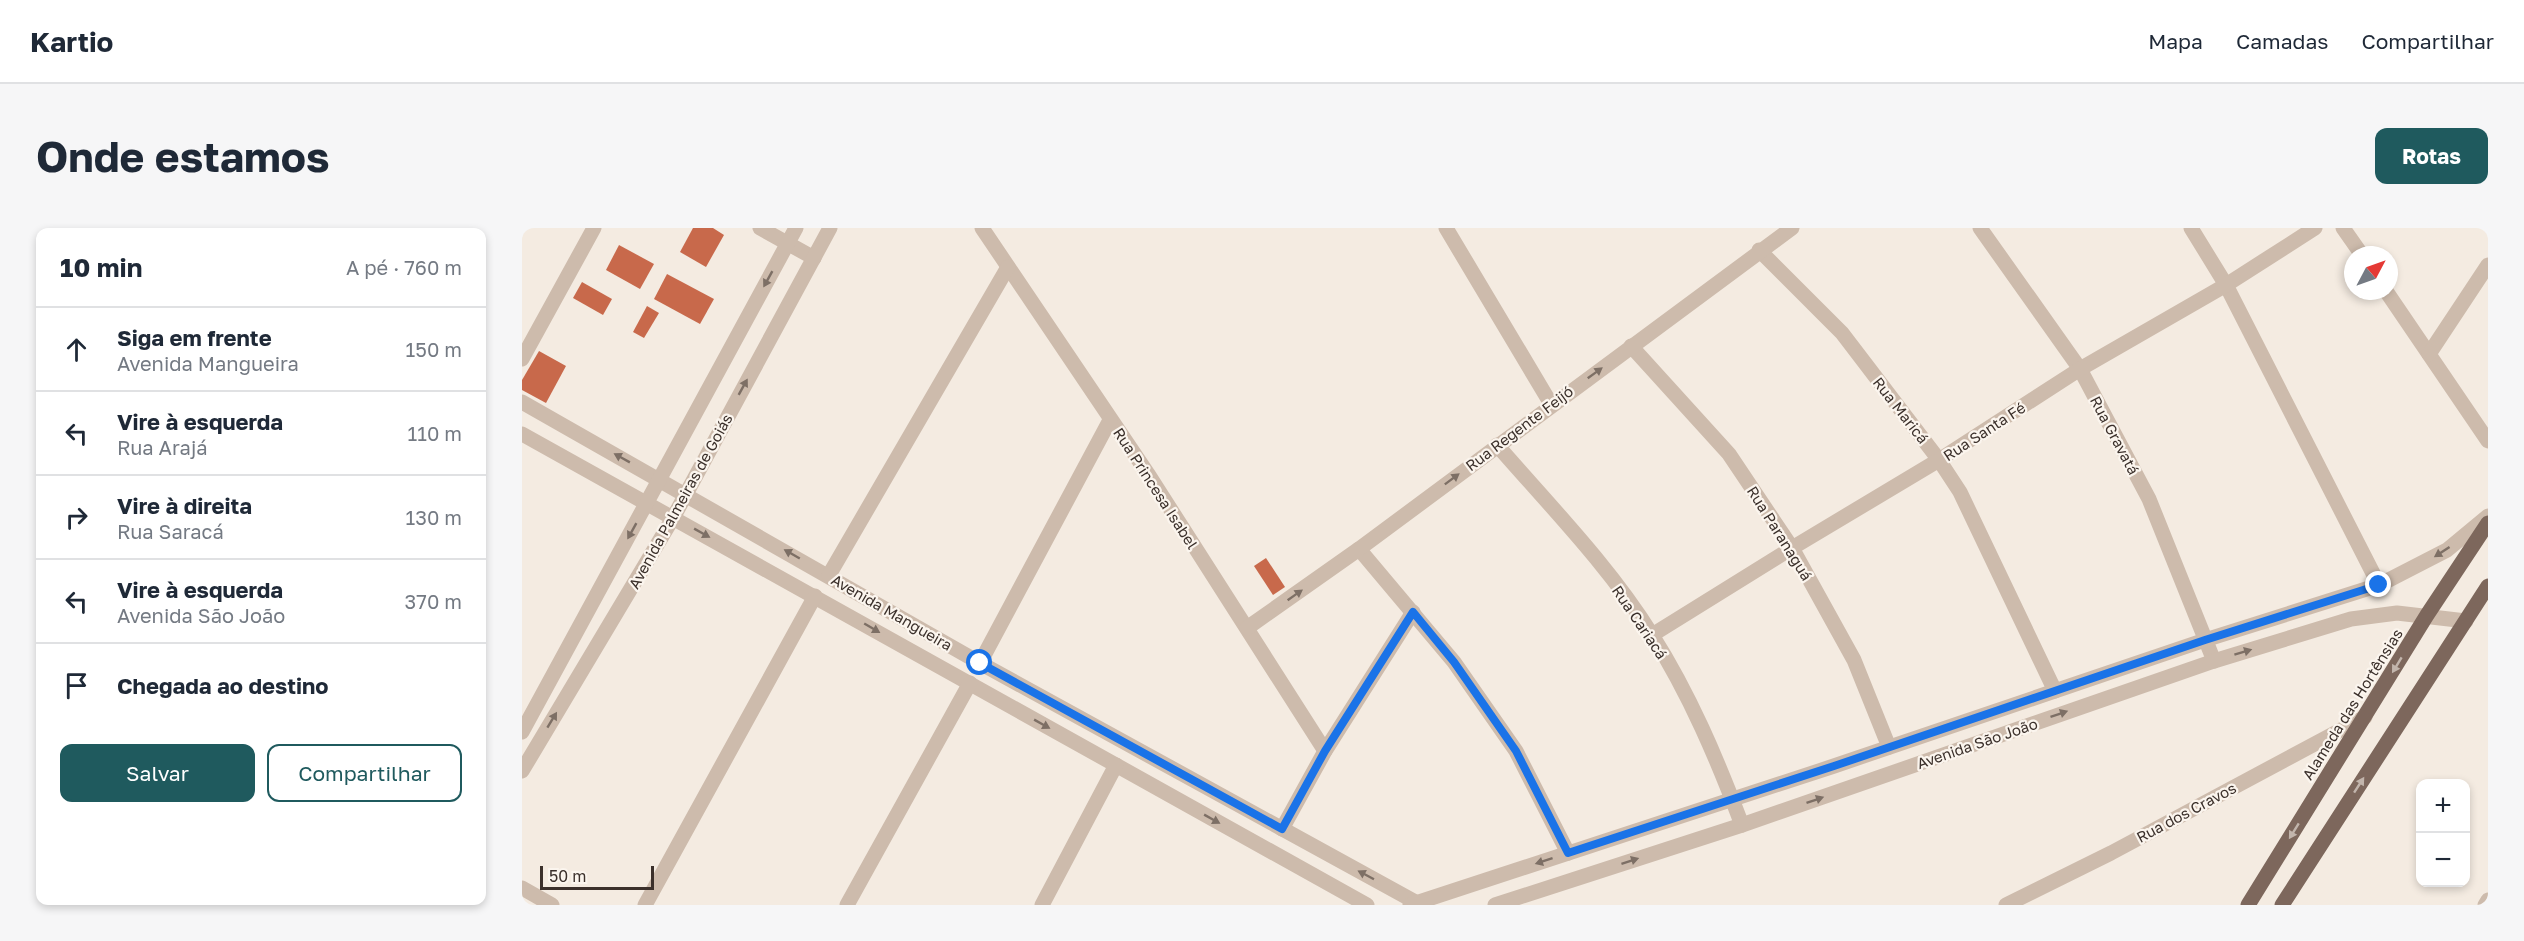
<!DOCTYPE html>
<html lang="pt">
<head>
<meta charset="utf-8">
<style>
	body { margin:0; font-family:"Golos Text",sans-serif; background:#f6f6f7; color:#1f2937 }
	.controls { position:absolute; right:18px; bottom:18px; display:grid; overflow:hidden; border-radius:12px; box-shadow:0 3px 9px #0003 }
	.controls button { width:54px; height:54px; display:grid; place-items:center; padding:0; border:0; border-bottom:2px solid #e0e1e3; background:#fff; color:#1f2937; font:30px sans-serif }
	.compass { position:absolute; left:1822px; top:18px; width:54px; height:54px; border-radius:50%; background:#fff; box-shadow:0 3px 9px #0003; rotate:49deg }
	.scale { position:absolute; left:18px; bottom:15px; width:114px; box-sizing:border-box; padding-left:6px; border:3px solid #3b302b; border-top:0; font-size:16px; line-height:21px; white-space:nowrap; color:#3b302b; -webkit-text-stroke:4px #fbf5ee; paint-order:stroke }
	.stop { position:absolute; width:18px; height:18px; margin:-14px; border:4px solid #1a73e8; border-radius:50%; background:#fff }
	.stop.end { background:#1a73e8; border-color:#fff; box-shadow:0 2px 6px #0008 }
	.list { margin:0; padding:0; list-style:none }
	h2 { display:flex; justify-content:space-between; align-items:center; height:78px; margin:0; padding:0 24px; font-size:26px }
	h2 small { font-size:20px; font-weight:400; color:#747a83 }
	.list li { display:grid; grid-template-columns:39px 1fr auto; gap:18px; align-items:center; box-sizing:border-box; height:84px; padding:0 24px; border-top:2px solid #e0e1e3 }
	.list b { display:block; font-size:22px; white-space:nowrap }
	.list p { margin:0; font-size:20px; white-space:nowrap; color:#747a83 }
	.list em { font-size:20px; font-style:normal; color:#747a83 }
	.actions { display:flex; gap:12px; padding:18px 24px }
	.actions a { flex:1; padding:14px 0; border:2px solid #1f5a5e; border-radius:12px; text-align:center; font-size:21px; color:#1f5a5e }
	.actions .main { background:#1f5a5e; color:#fff }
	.icon { flex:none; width:33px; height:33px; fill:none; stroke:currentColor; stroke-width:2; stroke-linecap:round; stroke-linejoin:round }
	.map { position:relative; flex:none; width:1966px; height:677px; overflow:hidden; border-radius:12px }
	header { display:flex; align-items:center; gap:36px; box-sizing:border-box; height:84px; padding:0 30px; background:#fff; border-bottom:2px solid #e0e1e3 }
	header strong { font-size:28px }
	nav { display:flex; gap:33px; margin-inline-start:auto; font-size:21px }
	.intro { display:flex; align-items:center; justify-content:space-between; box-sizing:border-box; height:144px; padding:0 36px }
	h1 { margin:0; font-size:42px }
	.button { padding:15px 27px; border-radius:12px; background:#1f5a5e; color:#fff; font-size:21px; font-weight:700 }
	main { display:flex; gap:36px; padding:0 36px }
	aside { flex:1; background:#fff; border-radius:12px; box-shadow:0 3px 9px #0003 }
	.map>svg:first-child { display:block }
</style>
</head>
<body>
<header>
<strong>Kartio</strong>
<nav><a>Mapa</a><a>Camadas</a><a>Compartilhar</a></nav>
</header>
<div class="intro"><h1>Onde estamos</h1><a class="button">Rotas</a></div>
<main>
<aside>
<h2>10 min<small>A pé · 760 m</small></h2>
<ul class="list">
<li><svg class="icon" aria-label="ahead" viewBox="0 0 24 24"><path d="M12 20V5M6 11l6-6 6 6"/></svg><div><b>Siga em frente</b><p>Avenida Mangueira</p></div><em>150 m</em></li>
<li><svg class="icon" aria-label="left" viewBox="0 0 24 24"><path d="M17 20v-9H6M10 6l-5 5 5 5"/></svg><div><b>Vire à esquerda</b><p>Rua Arajá</p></div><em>110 m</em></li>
<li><svg class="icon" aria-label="right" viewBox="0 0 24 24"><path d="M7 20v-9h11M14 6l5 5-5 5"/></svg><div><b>Vire à direita</b><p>Rua Saracá</p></div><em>130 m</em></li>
<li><svg class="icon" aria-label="left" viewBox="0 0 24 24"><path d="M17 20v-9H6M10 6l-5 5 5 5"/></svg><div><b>Vire à esquerda</b><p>Avenida São João</p></div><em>370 m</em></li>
<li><svg class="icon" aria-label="arrive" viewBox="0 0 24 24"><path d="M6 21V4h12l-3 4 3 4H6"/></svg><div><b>Chegada ao destino</b></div></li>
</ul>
<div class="actions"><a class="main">Salvar</a><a>Compartilhar</a></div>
</aside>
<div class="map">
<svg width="1966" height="677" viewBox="0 0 1966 677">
	<rect width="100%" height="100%" fill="#f4ebe1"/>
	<g fill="#c8694b">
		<polygon points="171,0 191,0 202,7 184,39 158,24"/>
		<polygon points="97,17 132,36 118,61 84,42"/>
		<polygon points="145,46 192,71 178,96 132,71"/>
		<polygon points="60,54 90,71 81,87 51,70"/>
		<polygon points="125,78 137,85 122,110 111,104"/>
		<polygon points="17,123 44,138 24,175 0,162 0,152"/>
		<polygon points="744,330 763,359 751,367 732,338"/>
	</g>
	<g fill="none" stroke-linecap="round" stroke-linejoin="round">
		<g stroke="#cdbbac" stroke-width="15">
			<polyline points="238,0 292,30"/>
			<polyline points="460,0 628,249 803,523"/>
			<polyline points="924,0 1029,176"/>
			<polyline points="1458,0 1558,141 1627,271 1692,433"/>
			<polyline points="1669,0 1704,57 1857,357"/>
			<polyline points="1821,0 1840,27"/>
			<polyline points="1237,22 1320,105 1417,232 1438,264 1533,463"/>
			<polyline points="1864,63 1966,213"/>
			<polyline points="1109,118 1207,226 1270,320 1332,432 1367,519"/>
			<polyline points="1907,126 1966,37"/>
			<polyline points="0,131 72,0"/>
			<polyline points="0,174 458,435 899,677"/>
			<polyline points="0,206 845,677"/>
			<path d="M975,217C1028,278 1087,338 1130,407C1168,467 1195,531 1220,597"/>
			<polyline points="837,321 932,434 994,523 1046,625"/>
			<polyline points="307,347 486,39"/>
			<polyline points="725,400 837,321 1270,0"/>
			<polyline points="1130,407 1270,320 1417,232 1558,141 1704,57 1793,0"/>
			<polyline points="458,435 588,192"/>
			<polyline points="0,504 274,0"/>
			<polyline points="0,543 151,290 308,0"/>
			<polyline points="760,601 803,523 891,384"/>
			<polyline points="0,660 30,677"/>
			<polyline points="123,677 293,368"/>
			<polyline points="325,677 448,455"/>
			<polyline points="520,677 594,537"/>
			<polyline points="888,677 1312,538 1683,412 1857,357 1925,322 1966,288"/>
			<polyline points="973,677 1220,597 1692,433 1829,391 1875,385 1944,393"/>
			<polyline points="1484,677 1589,625 1843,489"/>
			<polyline points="1963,677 1966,672"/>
		</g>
		<g stroke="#7d675c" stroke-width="15">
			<polyline points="1726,677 1905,387 1966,295"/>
			<polyline points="1760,677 1966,358"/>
		</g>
	</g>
	<defs><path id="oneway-solid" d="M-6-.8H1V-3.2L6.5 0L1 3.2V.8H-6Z" transform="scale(1.5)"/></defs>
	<g fill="#7d6f65">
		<use href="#oneway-solid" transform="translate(246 51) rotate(119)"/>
		<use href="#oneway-solid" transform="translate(1073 145) rotate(-36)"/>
		<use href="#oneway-solid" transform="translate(221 159) rotate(-61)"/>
		<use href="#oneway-solid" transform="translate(100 230) rotate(-151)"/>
		<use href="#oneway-solid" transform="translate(930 251) rotate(-37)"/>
		<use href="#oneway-solid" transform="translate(110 303) rotate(119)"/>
		<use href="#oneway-solid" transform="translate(180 305) rotate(29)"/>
		<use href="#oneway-solid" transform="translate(1920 324) rotate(147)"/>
		<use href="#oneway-solid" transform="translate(270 326) rotate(-150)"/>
		<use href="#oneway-solid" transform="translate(773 367) rotate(-35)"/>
		<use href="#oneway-solid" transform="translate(350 400) rotate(30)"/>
		<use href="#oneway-solid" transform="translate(1721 424) rotate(-17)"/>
		<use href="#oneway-solid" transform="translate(1537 486) rotate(-19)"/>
		<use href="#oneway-solid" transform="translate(30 492) rotate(-59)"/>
		<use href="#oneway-solid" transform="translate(520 496) rotate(29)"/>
		<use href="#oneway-solid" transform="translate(1293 572) rotate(-19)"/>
		<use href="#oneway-solid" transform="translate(690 591) rotate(29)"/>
		<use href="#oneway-solid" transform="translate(1022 633) rotate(162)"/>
		<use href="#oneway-solid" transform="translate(1108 633) rotate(-18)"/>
		<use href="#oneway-solid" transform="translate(844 647) rotate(-152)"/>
	</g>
	<g fill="#c2b5ac">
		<use href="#oneway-solid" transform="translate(1875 437) rotate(121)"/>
		<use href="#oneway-solid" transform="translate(1837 557) rotate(-57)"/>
		<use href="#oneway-solid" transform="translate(1772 603) rotate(122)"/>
	</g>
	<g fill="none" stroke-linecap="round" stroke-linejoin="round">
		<polyline stroke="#1a73e8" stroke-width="8" points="458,435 760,601 803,523 891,384 932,434 994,523 1046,625 1312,538 1683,412 1857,357"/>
	</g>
	<g text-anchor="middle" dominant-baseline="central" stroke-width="4.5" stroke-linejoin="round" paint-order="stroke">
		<g font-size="15" fill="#3b302b" stroke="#fbf5ee">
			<text transform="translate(1379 182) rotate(52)">Rua Maricá</text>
			<text transform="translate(997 200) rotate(-37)">Rua Regente Feijó</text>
			<text transform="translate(1462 203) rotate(-33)">Rua Santa Fé</text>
			<text transform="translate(1593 207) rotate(62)">Rua Gravatá</text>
			<text transform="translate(634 260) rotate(57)">Rua Princesa Isabel</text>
			<text transform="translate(158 273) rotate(-61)">Avenida Palmeiras de Goiás</text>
			<text transform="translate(1258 305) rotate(58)">Rua Paranaguá</text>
			<text transform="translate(370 384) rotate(30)">Avenida Mangueira</text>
			<text transform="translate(1118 394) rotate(56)">Rua Cariacá</text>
			<text transform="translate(1830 476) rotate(-58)">Alameda das Hortênsias</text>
			<text transform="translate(1455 515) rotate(-19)">Avenida São João</text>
			<text transform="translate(1664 584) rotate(-28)">Rua dos Cravos</text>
		</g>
	</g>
</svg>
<div class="controls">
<button>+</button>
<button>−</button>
</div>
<svg class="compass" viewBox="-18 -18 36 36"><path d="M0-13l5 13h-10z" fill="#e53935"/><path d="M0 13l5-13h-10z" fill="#747a83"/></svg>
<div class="scale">50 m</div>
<div class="stop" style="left:458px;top:435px"></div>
<div class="stop end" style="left:1857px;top:357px"></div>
</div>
</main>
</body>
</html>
